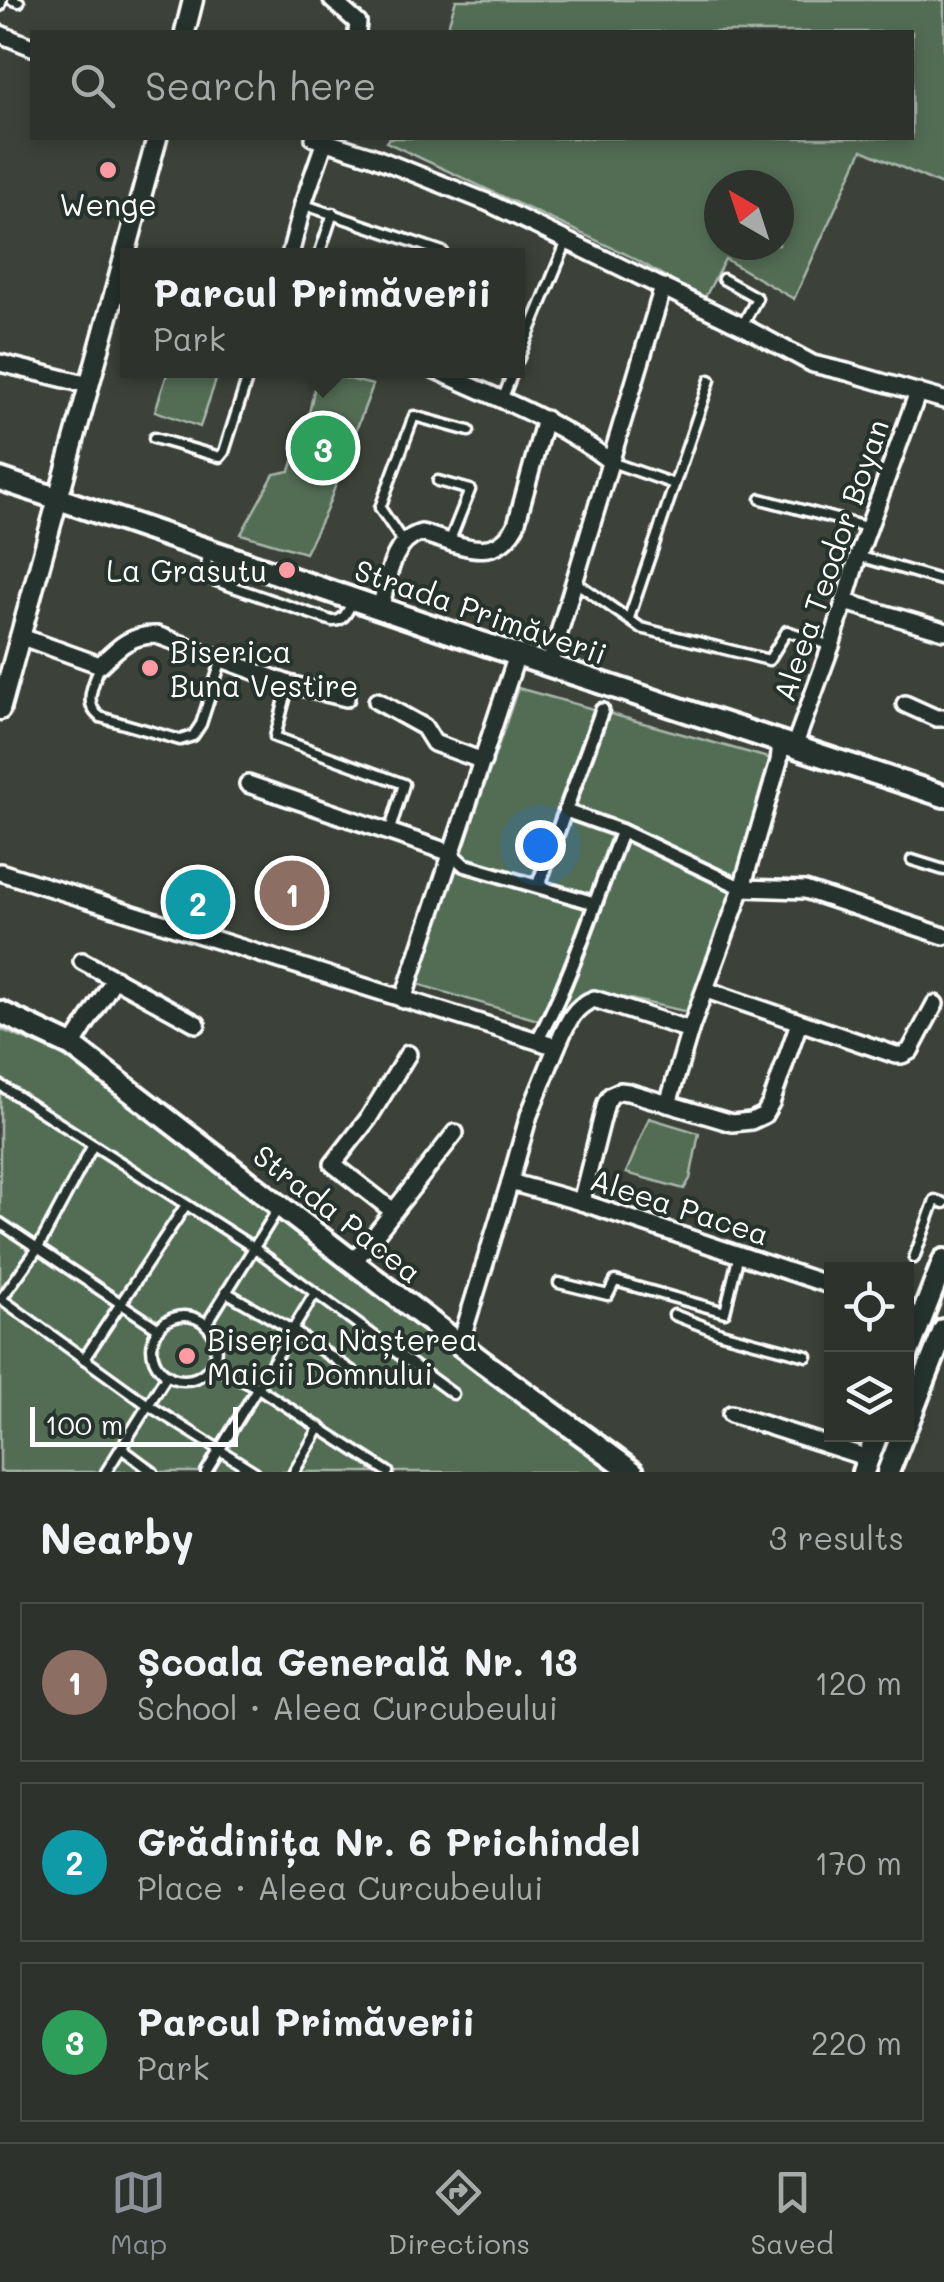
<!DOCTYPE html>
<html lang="en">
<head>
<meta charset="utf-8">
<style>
	body { margin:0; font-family:Mali,sans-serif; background:#353a34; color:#f1f3f6 }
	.controls { position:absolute; right:30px; bottom:30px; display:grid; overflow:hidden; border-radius:0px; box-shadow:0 5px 15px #0003 }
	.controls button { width:90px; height:90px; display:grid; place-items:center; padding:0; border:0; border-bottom:2px solid #484d48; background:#2d322c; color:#f1f3f6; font:50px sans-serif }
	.compass { position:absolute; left:704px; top:170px; width:90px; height:90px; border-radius:50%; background:#2d322c; box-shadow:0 5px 15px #0003; rotate:321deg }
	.scale { position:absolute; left:30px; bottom:25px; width:208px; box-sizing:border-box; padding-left:10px; border:5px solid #fff; border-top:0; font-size:28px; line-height:35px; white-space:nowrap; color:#fff; -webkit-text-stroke:8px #26332d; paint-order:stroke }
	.you { position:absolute; left:540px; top:845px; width:35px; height:35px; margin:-25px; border:8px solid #fff; border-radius:50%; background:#1a73e8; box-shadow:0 0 0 15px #1a73e833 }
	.badge { display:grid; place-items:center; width:65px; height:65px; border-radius:50%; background:#8c9099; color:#fff; font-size:32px; font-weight:700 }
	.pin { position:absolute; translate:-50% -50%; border:5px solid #fff; box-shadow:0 2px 10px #0006 }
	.popup { position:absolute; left:120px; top:248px; width:405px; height:130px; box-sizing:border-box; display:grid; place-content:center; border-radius:0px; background:#2d322c; filter:drop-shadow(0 2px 8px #0005); font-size:32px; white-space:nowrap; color:#a7aaa9 }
	.popup b { font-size:38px; color:#f1f3f6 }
	.popup::after { content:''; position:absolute; left:50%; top:100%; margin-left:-20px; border:20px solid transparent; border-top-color:#2d322c }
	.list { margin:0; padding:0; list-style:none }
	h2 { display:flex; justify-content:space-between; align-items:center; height:130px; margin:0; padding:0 40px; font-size:42px }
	h2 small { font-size:32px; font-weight:400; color:#a7aaa9 }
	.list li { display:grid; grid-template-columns:65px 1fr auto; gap:30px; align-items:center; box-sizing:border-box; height:160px; margin:0 20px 20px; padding:0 20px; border:2px solid #484d48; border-radius:0px }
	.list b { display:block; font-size:38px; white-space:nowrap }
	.list p { margin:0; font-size:32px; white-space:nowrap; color:#a7aaa9 }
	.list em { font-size:32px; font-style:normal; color:#a7aaa9 }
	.icon { flex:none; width:55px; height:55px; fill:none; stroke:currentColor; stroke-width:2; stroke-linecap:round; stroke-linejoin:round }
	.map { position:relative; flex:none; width:944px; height:1472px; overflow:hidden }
	.search { position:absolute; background:#2d322c; box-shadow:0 5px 15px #0003; left:30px; right:30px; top:30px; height:110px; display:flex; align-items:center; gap:25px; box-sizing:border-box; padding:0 35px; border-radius:0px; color:#a7aaa9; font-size:38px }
	.sheet { height:670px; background:#2d322c }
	nav { display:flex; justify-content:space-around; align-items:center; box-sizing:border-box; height:140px; border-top:2px solid #484d48; background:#2d322c; font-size:28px; color:#a7aaa9 }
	nav a { display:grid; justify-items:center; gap:5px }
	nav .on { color:#8c9099 }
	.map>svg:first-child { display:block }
</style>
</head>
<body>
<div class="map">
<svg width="944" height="1472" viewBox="0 0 944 1472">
	<rect width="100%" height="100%" fill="#3c423a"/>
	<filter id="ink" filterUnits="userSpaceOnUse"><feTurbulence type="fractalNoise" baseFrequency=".01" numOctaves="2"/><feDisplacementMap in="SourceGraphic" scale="20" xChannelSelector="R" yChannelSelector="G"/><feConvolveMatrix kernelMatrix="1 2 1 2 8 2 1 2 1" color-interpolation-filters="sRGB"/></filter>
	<g filter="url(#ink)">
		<g fill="#526d54" stroke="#a8b6aa" stroke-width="2.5" fill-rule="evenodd">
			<path d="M456,0H944V186L862,150L794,299L725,259L704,299L630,256L386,142L389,138H912V32H446ZM719,185H779V245H719Z"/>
			<polygon points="168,371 194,371 217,377 200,427 155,411"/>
			<polygon points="318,371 373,385 326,511 305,553 241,534 274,474 290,471 310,409"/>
			<polygon points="518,688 779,761 693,1013 598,992 583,996 558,1026 417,984"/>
			<polygon points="0,1029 61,1054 451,1353 621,1472 0,1472"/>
			<polygon points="649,1118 699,1133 690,1179 684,1189 626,1173"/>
		</g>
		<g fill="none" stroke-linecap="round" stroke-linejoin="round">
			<defs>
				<g id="service">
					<polyline points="13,0 19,2"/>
					<polyline points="0,6 2,0"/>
					<polyline points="305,205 443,252 442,255"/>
					<polyline points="319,255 333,213"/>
					<polyline points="723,279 757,298 742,326"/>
					<polyline points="518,360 567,241"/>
					<polyline points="502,400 514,370"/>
					<polyline points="154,438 220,457 224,452 250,370"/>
					<polyline points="611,462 674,484"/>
					<polyline points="438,481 470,490 450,540"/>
					<polyline points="761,499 870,528"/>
					<polyline points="403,542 380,508 414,416 469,431"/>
					<path d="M205,551L208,573L213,580L332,621C345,622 348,609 353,600"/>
					<polyline points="858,556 944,581"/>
					<polyline points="574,581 641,628 769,660 787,631 831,646"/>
					<polyline points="629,618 710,380"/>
					<path d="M100,665C94,684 82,703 100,717L180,740L193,736L201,724L222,659"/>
					<polyline points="289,684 275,737 404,784 389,833"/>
					<polyline points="912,860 944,870"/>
					<polyline points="0,1085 254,1248 453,1394"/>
					<polyline points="0,1223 159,1329"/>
					<polyline points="914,1258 935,1200 944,1203"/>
					<polyline points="559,1283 608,1295 615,1281 725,1312 739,1254"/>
					<polyline points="226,1292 292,1330 362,1378"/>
					<polyline points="0,1298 148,1405 255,1472"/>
					<polyline points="1,1299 38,1248 93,1145"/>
					<polyline points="674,1315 721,1333 807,1356"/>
					<circle cx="184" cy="1348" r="32"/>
					<polyline points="206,1325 278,1209"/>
					<polyline points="84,1359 186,1205"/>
					<polyline points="212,1364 258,1388 388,1472"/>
					<polyline points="121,1448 153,1472"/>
					<polyline points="106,1472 167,1375"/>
					<polyline points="206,1472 315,1293"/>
					<polyline points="294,1472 320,1427"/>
				</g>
				<g id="pedestrian">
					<polyline points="566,811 622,831 742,888"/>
					<polyline points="451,853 464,865 594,903"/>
					<polyline points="538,886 602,710"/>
					<path d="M537,1041C573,976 595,900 622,831"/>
				</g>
				<g id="minor">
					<polyline points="332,0 358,23 357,32"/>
					<polyline points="0,34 32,47"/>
					<polyline points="314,138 371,156 489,203 742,326 813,364 847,372 944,400"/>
					<polyline points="290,255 303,204 325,141"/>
					<polyline points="0,363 89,385"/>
					<path d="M435,370C497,398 557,420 611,462"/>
					<polyline points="845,602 944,631"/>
					<path d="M380,609C388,581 390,542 421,533C456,542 494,567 516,525L545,419"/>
					<path d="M19,636L100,665C118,647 131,634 157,635L289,684L346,698"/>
					<polyline points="549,666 663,287"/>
					<polyline points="377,701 424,727 434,743 483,761"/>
					<polyline points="905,704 936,718 944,718"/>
					<polyline points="794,747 831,646 858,556 918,392"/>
					<polyline points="248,784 451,853"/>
					<path d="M0,872L547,1044L557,1046C566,1026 572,1007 594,999L690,1030L742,888L779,761L781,743"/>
					<polyline points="742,888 805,890 944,936"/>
					<polyline points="82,961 197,1024"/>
					<polyline points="706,990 896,1055 902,1055 910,1051 935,1004"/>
					<polyline points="403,1000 517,655"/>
					<polyline points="72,1046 115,978"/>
					<polyline points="668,1104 690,1030"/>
					<polyline points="510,1182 529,1115 557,1046"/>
					<polyline points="581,1202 606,1103 611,1095 620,1091 628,1092 732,1123 751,1121 764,1115 771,1103 799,1023"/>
					<polyline points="393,1211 333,1164 368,1119 408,1054"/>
					<polyline points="353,1263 455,1133"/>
					<polyline points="460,1344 510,1182 581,1202 832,1286"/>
					<polyline points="731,1414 868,1458"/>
				</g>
				<g id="tertiary">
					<polyline points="185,32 193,0"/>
					<polyline points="0,710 157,138"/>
				</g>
				<g id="secondary">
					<polyline points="0,479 517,655 944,796"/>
					<polyline points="0,1012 72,1046 484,1363 633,1472"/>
					<polyline points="906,1358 944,1260"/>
					<polyline points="906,1427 944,1330"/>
					<polyline points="863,1472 877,1434"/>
					<polyline points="888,1472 903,1434"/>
				</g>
			</defs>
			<use href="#service" stroke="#fff" stroke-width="15"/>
			<use href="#pedestrian" stroke="#fff" stroke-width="19"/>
			<use href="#minor" stroke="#fff" stroke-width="22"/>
			<use href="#tertiary" stroke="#fff" stroke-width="25"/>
			<use href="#secondary" stroke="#fff" stroke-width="28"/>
			<use href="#service" stroke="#26332d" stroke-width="8"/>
			<use href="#pedestrian" stroke="#26332d" stroke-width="11"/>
			<use href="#minor" stroke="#26332d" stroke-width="15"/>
			<use href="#tertiary" stroke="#26332d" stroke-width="18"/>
			<use href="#secondary" stroke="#26332d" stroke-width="20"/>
		</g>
	</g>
	<g fill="#ff9aa2" stroke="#26332d" stroke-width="4">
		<circle cx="108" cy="170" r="10"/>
		<circle cx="287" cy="570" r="10"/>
		<circle cx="150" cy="668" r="10"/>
		<circle cx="187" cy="1356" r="10"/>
	</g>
	<g text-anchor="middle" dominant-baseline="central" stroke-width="8" stroke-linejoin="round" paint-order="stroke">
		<g font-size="30" fill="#fff" stroke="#26332d" text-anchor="start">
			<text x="108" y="204" text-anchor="middle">Wenge</text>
			<text x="267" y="570" text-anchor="end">La Grasutu</text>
			<text x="170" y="651">Biserica<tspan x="170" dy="34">Buna Vestire</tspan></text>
			<text x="207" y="1339">Biserica Nașterea<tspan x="207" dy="34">Maicii Domnului</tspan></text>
		</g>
		<g font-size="30" fill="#fff" stroke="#26332d">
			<text transform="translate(830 560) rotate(-71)">Aleea Teodor Boyan</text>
			<text transform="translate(481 611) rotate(19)">Strada Primăverii</text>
			<text transform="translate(680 1206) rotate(18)">Aleea Pacea</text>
			<text transform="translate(338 1213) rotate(38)">Strada Pacea</text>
		</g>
	</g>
</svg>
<div class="controls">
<button><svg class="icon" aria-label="locate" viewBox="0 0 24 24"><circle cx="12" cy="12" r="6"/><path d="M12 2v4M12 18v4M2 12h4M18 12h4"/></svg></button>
<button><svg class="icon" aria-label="layers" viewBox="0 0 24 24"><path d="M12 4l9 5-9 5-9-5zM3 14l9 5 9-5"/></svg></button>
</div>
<svg class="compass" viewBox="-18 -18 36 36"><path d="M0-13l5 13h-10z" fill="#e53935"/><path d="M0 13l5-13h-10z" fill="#a7aaa9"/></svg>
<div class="scale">100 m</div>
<div class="you"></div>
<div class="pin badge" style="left:292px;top:893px;background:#8d6e63">1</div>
<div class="pin badge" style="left:198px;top:902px;background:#0f9aa8">2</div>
<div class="pin badge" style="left:323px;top:448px;background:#2e9e5b">3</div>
<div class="popup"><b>Parcul Primăverii</b>Park</div>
<div class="search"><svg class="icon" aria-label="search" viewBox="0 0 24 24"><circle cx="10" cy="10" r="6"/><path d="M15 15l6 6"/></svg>Search here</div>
</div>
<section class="sheet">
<h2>Nearby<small>3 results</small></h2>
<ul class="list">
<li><span class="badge" style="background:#8d6e63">1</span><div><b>Școala Generală Nr. 13</b><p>School · Aleea Curcubeului</p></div><em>120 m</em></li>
<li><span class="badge" style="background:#0f9aa8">2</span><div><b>Grădinița Nr. 6 Prichindel</b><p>Place · Aleea Curcubeului</p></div><em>170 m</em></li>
<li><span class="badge" style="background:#2e9e5b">3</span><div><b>Parcul Primăverii</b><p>Park</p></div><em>220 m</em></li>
</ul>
</section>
<nav>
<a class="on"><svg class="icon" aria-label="map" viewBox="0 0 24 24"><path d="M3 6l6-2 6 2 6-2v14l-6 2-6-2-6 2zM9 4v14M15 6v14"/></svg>Map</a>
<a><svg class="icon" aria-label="directions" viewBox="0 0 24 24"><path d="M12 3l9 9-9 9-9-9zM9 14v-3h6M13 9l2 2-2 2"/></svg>Directions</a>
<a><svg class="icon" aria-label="saved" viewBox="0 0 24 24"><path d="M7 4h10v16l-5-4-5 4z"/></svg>Saved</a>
</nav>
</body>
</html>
